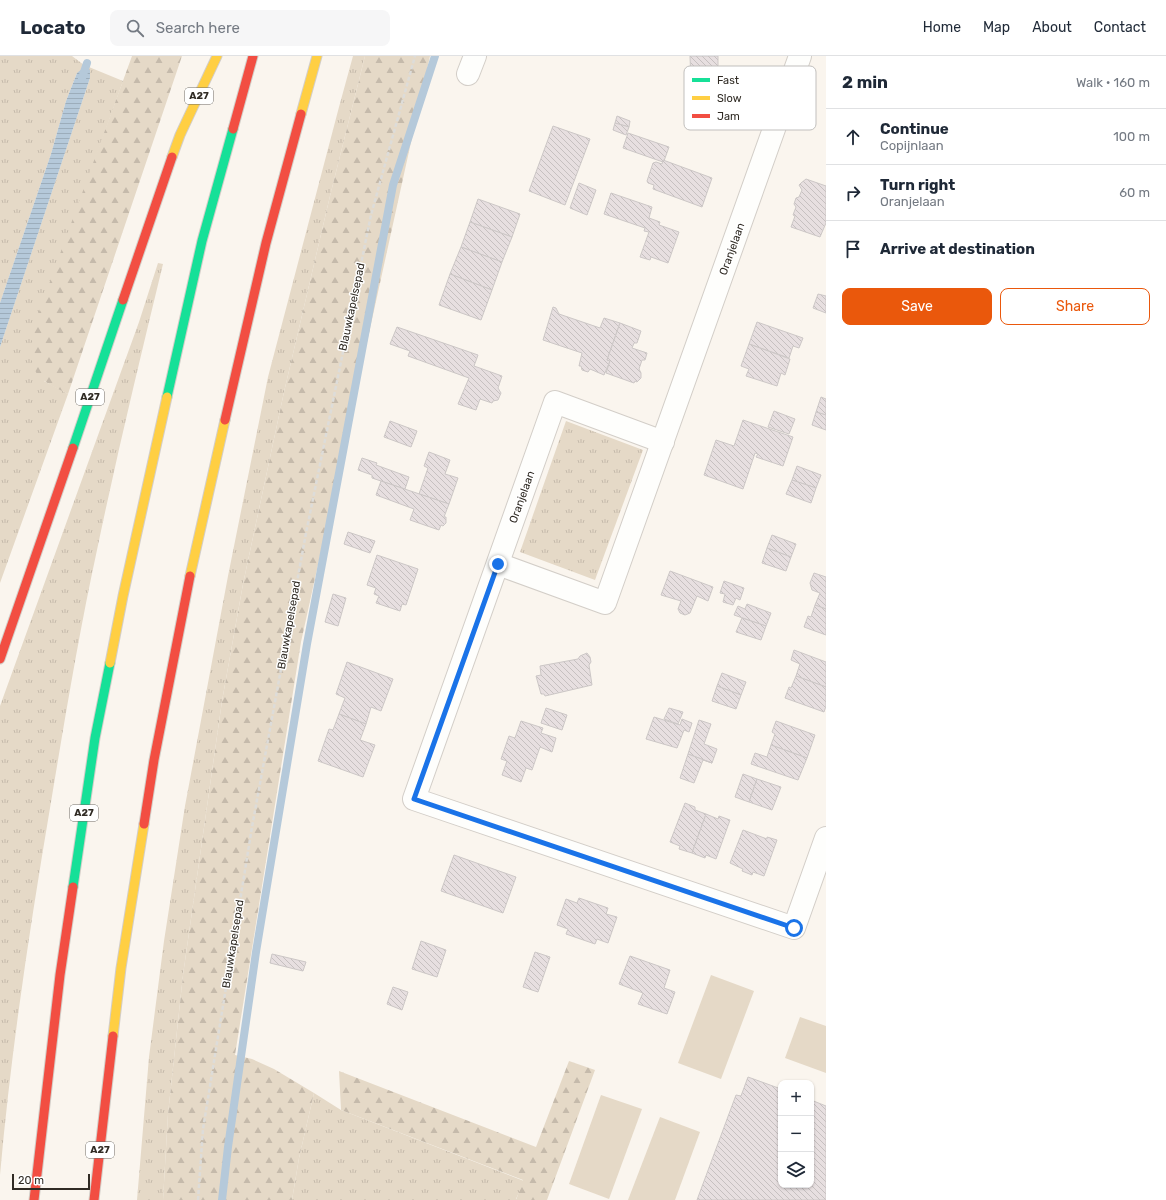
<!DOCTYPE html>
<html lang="en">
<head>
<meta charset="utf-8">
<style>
	body { margin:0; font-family:Rubik,sans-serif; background:#f6f6f7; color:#1f2937 }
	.controls { position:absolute; right:12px; bottom:12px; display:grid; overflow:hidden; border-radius:8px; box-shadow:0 1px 3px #0004 }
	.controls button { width:36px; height:36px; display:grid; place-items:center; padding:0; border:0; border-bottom:1px solid #e0e1e3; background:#fff; color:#1f2937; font:20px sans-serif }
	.scale { position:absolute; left:12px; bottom:10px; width:78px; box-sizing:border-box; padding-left:4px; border:2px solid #302b24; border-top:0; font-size:11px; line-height:14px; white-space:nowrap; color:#302b24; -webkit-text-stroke:3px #fff; paint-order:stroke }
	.stop { position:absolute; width:12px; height:12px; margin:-9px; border:3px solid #1a73e8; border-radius:50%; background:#fff }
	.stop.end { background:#1a73e8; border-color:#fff; box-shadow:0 1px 4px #0008 }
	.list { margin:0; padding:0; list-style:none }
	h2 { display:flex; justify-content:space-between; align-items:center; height:52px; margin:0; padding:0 16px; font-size:17px }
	h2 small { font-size:13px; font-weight:400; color:#747a83 }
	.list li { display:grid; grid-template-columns:26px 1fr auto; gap:12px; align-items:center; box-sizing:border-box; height:56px; padding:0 16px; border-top:1px solid #e0e1e3 }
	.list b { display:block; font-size:15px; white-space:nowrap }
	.list p { margin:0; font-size:13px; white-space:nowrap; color:#747a83 }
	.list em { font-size:13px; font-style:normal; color:#747a83 }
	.actions { display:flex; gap:8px; padding:12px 16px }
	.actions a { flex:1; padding:9px 0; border:1px solid #ea580c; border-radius:8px; text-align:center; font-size:14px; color:#ea580c }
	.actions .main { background:#ea580c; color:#fff }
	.icon { flex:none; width:22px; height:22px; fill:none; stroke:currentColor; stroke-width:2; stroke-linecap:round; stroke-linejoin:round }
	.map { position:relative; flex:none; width:826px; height:1144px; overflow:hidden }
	header { display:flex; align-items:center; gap:24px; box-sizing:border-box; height:56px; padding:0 20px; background:#fff; border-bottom:1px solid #e0e1e3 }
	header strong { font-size:19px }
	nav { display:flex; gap:22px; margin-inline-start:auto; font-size:14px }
	.search { width:280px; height:36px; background:#f6f6f7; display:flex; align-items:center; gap:10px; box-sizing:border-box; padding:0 14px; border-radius:8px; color:#747a83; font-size:15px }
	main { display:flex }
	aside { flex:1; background:#fff }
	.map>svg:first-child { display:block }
</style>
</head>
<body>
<header>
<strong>Locato</strong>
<div class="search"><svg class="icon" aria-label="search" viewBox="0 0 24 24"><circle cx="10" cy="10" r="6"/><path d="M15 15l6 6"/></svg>Search here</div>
<nav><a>Home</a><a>Map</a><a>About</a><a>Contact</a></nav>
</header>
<main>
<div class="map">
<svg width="826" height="1144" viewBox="0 0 826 1144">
	<defs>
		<pattern id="grass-tufts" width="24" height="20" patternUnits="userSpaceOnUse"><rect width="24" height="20" fill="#e5d9c7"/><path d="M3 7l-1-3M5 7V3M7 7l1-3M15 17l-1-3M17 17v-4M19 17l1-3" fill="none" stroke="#c5baab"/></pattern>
		<pattern id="forest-firs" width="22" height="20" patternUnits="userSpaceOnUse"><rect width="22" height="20" fill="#e5d9c7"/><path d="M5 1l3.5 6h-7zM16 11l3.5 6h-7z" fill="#c5baab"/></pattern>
		<pattern id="water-rules" width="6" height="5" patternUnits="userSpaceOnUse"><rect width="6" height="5" fill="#b5c9da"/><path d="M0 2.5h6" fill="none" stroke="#9cadbb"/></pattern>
		<pattern id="building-back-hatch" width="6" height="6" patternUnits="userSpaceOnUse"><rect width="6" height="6" fill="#e7dfe0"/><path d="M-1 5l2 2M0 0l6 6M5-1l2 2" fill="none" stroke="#c6c0c0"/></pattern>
	</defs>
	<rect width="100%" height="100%" fill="#faf5ee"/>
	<g fill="url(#grass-tufts)">
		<polygon points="0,0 72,0 84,9 123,25 71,171 44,325 68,338 0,527 0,291 90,22 77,17 66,45 51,98 0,247"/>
		<polygon points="353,0 365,0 330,140 284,336 243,528 222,645 183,919 168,1058 163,1144 137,1144 149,1001 164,885 185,750 228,520 268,321 339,51"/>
		<path d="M158,207L163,208C140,303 117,398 97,494C79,577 65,662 51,746C30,870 11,994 0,1119V650L139,266Z"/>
		<polygon points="566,365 643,394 595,524 520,496"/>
		<polygon points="314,1037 341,1054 524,1125 516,1143 518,1144 292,1144 299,1102"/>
	</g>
	<g fill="url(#forest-firs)">
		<path d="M132,0H182L68,338C61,334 53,331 46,326C24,313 32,284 36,264Z"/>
		<polygon points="365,0 430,0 301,586 235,999 252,1003 274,1013 314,1037 299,1102 292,1144 163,1144 168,1058 183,919 222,645 243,528 284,336 330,140"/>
		<polygon points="569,1005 595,1014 547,1144 516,1144 523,1124 341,1054 339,1015 536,1091"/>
	</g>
	<g fill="#e5d9c7">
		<polygon points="711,919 754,935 721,1023 678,1007"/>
		<polygon points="800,961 826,970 826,1017 785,1002"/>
		<polygon points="601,1039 642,1053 609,1143 569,1128"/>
		<polygon points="660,1061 700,1076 675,1144 628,1144"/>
	</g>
	<polygon fill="url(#water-rules)" points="83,12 90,14 90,22 0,291 0,247 51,98 66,45 77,17"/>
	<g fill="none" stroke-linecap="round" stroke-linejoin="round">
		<g stroke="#b5c9da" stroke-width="8">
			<polyline points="82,22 87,7"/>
			<polyline points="222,1144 228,1091 256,896 307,588 393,129 435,0"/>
		</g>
	</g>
	<g fill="url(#building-back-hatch)" stroke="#ccc7c6">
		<polygon points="690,0 718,0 718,13 735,12 735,15 738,18 738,24 735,27 735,37 687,38 687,26 691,26"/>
		<polygon points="617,60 630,65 629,71 615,67"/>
		<polygon points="615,67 629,71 626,79 613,74"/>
		<polygon points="553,70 590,83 565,149 529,135"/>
		<polygon points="628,77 669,91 664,105 663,106 623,92"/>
		<polygon points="663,104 712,122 702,151 653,133 654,129 648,127 647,125 653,107 656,106 662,108"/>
		<polygon points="806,123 826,130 826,167 820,181 791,171 795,160 793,159 796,151 794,148 796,142 799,141 802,134 799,129 801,127"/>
		<polygon points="579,127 596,134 587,159 570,152"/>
		<polygon points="611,137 652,151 649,162 660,166 659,169 679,176 668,207 651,201 650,204 640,201 649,176 644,175 645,172 604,158"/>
		<polygon points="478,143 520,158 512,181 470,166"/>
		<polygon points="470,166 512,181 502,206 461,191"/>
		<polygon points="461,191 502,206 492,234 450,218"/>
		<polygon points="450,218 492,234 481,264 439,249"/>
		<polygon points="818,238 826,240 826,257 813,252"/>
		<polygon points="553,251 556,252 559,258 600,272 604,262 620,267 607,304 610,305 604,319 590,313 588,316 582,314 581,310 579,310 582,297 543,284"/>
		<polygon points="757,266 803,282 799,292 793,290 789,302 749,288"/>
		<polygon points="620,267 641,275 637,287 634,287 632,292 647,297 645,304 642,304 639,313 641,317 641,322 637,326 635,325 634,327 606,317 610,305 607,304"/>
		<polygon points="397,271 478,299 474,310 502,320 498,332 501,337 498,344 493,345 492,347 480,343 476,354 458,348 469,322 408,300 410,295 390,288"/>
		<polygon points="749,288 790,303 785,319 781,317 777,330 746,320 749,313 741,310"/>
		<polygon points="821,341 826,343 826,359 816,356"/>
		<polygon points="774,355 795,363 789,378 768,371"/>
		<polygon points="816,356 826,359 826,374 812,369"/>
		<polygon points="743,364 793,381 783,410 756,401 758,398 755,397 743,433 704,419 716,384 734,390"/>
		<polygon points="390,365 417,375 411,391 384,381"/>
		<polygon points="429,396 450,404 445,418 458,422 449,448 419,438 428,412 424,410"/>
		<polygon points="362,402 377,407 376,409 409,421 405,433 372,422 372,419 358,414"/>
		<polygon points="797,410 821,419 816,432 792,424"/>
		<polygon points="792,424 816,432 811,447 786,438"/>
		<polygon points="381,425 449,448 444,461 446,461 446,467 443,470 441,469 439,474 410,464 414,453 376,439"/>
		<polygon points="348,476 375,485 370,497 344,488"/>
		<polygon points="772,479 796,488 791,501 767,492"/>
		<polygon points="767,492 791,501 786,515 762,507"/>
		<polygon points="377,499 418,513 406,549 402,548 400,555 376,547 379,540 374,538 376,532 367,529"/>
		<polygon points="670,515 713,531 708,545 697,540 690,557 685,559 680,557 678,553 681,545 661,539"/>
		<polygon points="814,517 826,521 826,553 815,549 820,537 812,534 810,527"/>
		<polygon points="724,525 744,532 740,544 736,542 733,549 723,546 725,538 720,537"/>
		<polygon points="333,538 346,542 338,570 325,566"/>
		<polygon points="747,548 771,557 766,570 734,559 738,550 745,553"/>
		<polygon points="815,549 826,553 826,579 804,571 808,560 811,561"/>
		<polygon points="742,562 766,570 761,584 736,576"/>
		<polygon points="794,594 826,606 826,631 796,620 800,608 791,604"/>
		<polygon points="587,597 590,601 591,606 589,609 592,629 545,640 544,638 541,638 536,620 541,619 540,610 578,603 580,600"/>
		<polygon points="347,606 393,623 381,655 371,651 366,668 339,658 345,642 336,638"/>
		<polygon points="722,617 746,626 741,639 717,630"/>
		<polygon points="796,620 826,631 826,650 824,656 785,642 789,631 791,632"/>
		<polygon points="717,630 741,639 736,653 712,645"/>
		<polygon points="546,652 567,659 562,674 541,667"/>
		<polygon points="669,652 683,656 678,668 664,663"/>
		<polygon points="339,658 366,668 360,684 375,689 363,721 318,705 329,673 333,674"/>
		<polygon points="654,661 680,669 682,663 692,667 689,676 684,674 677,692 646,683"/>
		<polygon points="699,664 711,668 704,688 717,693 712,707 688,698"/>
		<polygon points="521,665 543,672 541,677 556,682 552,696 540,691 532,714 526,712 521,726 502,719 507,705 501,703 509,680 515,682"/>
		<polygon points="776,665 815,679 807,702 771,689 775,678 772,676"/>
		<polygon points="771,689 807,702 798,724 751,708 755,697 767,701"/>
		<polygon points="688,698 712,707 703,704 694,727 680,722"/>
		<polygon points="743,718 757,723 749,746 735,741"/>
		<polygon points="757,723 781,731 772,754 749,746"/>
		<polygon points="685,747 695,751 695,754 706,758 692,797 679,793 680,790 670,786"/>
		<polygon points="706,758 718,763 719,760 730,764 716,803 706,799 705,802 692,797"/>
		<polygon points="743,774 767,783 767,781 777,784 764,820 753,816 752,819 742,815 743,813 730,807"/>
		<polygon points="454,799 516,821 503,857 441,835"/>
		<polygon points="579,842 608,852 606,858 617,861 608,887 597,883 595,888 566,878 568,873 557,869 566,843 577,847"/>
		<polygon points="421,885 446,894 437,921 412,913"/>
		<polygon points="535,896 550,901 538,936 523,931"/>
		<polygon points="272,898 306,906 303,915 270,907"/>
		<polygon points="630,900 670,914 664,932 675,936 667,958 638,948 643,937 619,928"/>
		<polygon points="393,931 408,936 402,954 387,948"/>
		<polygon points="748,1021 781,1033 781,1129 811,1129 811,1044 826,1050 826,1144 697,1144 736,1039 741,1040"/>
	</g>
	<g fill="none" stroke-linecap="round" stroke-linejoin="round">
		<defs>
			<g id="street">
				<polyline points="468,18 475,0"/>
				<polyline points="663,386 555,346 414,743 794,872 826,782"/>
				<polyline points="498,508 605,547 800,0"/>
			</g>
			<g id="fast">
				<polyline points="167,341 202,185 233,73"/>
				<polyline points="73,392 123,244"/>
				<polyline points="73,831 95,682 110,607"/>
			</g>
			<g id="slow">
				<polyline points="301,58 317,0"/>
				<polyline points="172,101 180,79 217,0"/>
				<polyline points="190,520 225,364"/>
				<polyline points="110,607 123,540 167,341"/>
				<polyline points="113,980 121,912 144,768"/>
			</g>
			<g id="jam">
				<polyline points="233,73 253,0"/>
				<polyline points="123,244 172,101"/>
				<polyline points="225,364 266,187 301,58"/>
				<polyline points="0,603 73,392"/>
				<polyline points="144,768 154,704 190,520"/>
				<polyline points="34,1144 60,919 73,831"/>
				<polyline points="94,1144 113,980"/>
			</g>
		</defs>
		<use href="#street" stroke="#d3cec8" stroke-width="24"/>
		<use href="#fast" stroke="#d3cec8" stroke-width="11"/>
		<use href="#slow" stroke="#d3cec8" stroke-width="11"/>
		<use href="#jam" stroke="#d3cec8" stroke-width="11"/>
		<polyline stroke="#dddcd9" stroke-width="2.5" stroke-dasharray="4 2" stroke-linecap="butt" points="198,1144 203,1073 252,771 306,477 371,159 415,0"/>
		<use href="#street" stroke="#fefefc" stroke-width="22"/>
		<use href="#fast" stroke="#16e098" stroke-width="9"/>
		<use href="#slow" stroke="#ffcf43" stroke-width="9"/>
		<use href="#jam" stroke="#f24e42" stroke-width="9"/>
	</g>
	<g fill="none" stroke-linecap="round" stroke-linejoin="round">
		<polyline stroke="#1a73e8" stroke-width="5" points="498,508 414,743 794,872"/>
	</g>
	<g text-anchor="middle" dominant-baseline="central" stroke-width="3" stroke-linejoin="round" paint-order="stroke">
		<g fill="#fff" stroke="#6e6b66" stroke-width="1">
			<rect x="185" y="32" width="28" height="16" rx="3"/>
			<rect x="76" y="333" width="28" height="16" rx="3"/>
			<rect x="70" y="749" width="28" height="16" rx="3"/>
			<rect x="86" y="1086" width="28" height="16" rx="3"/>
		</g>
		<g font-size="10" font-weight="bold" fill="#302b24">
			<text x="199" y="40">A27</text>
			<text x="90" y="341">A27</text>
			<text x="84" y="757">A27</text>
			<text x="100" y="1094">A27</text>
		</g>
		<g font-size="11" fill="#302b24" stroke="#fff">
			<text transform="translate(732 193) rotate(-70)">Oranjelaan</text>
			<text transform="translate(352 251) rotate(-78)">Blauwkapelsepad</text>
			<text transform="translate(522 441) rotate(-70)">Oranjelaan</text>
			<text transform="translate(289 569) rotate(-80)">Blauwkapelsepad</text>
			<text transform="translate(233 888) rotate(-81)">Blauwkapelsepad</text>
		</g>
	</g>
	<rect x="684" y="10" width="132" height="64" rx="6" fill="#fff" stroke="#c1bfbd" stroke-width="1"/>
	<rect x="692" y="22" width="18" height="4" fill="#16e098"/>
	<rect x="692" y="40" width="18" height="4" fill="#ffcf43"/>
	<rect x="692" y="58" width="18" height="4" fill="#f24e42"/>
	<g font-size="11" fill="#302b24">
		<text x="717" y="28">Fast</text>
		<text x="717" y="46">Slow</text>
		<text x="717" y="64">Jam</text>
	</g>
</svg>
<div class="controls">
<button>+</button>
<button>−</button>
<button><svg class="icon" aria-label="layers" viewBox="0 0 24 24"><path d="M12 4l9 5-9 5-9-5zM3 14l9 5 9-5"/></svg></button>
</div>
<div class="scale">20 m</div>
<div class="stop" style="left:794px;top:872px"></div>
<div class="stop end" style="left:498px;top:508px"></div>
</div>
<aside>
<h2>2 min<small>Walk · 160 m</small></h2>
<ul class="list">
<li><svg class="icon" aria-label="ahead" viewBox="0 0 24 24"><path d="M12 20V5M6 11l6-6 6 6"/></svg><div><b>Continue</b><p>Copijnlaan</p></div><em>100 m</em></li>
<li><svg class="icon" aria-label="right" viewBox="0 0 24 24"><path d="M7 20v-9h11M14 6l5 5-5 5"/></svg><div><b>Turn right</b><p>Oranjelaan</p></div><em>60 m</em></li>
<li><svg class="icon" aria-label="arrive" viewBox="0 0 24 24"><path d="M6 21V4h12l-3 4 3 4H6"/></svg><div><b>Arrive at destination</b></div></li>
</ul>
<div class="actions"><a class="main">Save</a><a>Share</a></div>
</aside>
</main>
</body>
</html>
